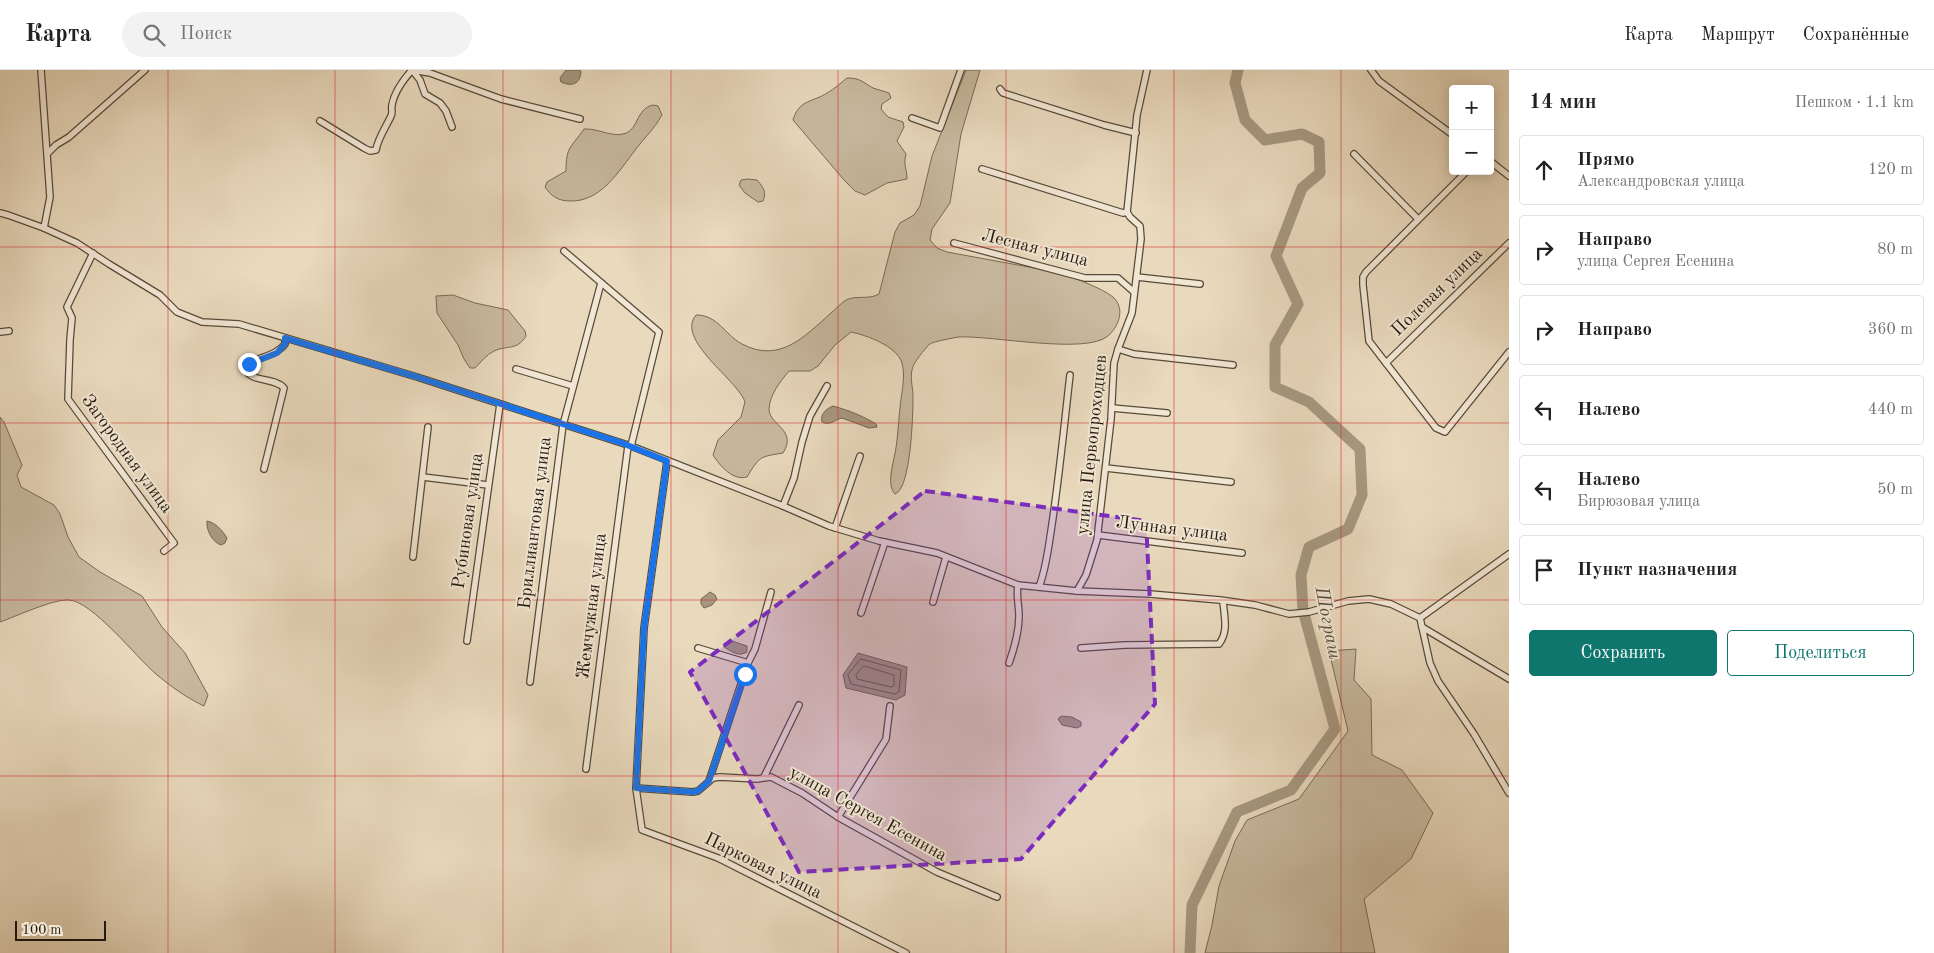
<!DOCTYPE html>
<html lang="ru">
<head>
<meta charset="utf-8">
<style>
	body { margin:0; font-family:"Old Standard TT",serif; background:#f2f2f2; color:#222 }
	.controls { position:absolute; right:15px; top:15px; display:grid; overflow:hidden; border-radius:5px; box-shadow:0 2px 12px #0003 }
	.controls button { width:45px; height:45px; display:grid; place-items:center; padding:0; border:0; border-bottom:1px solid #e0e0e0; background:#fff; color:#222; font:25px sans-serif }
	.scale { position:absolute; left:15px; bottom:12px; width:91px; box-sizing:border-box; padding-left:5px; border:2px solid #251a0b; border-top:0; font-size:14px; line-height:18px; white-space:nowrap; color:#251a0b; -webkit-text-stroke:4px #f1e6d4; paint-order:stroke }
	.stop { position:absolute; width:15px; height:15px; margin:-11px; border:4px solid #1a73e8; border-radius:50%; background:#fff }
	.stop.end { background:#1a73e8; border-color:#fff; box-shadow:0 1px 5px #0008 }
	.list { margin:0; padding:0; list-style:none }
	h2 { display:flex; justify-content:space-between; align-items:center; height:65px; margin:0; padding:0 20px; font-size:21px }
	h2 small { font-size:16px; font-weight:400; color:#767676 }
	.list li { display:grid; grid-template-columns:32px 1fr auto; gap:15px; align-items:center; box-sizing:border-box; height:70px; margin:0 10px 10px; padding:0 10px; border:1px solid #e0e0e0; border-radius:5px }
	.list b { display:block; font-size:19px; white-space:nowrap }
	.list p { margin:0; font-size:16px; white-space:nowrap; color:#767676 }
	.list em { font-size:16px; font-style:normal; color:#767676 }
	.actions { display:flex; gap:10px; padding:15px 20px }
	.actions a { flex:1; padding:11px 0; border:1px solid #0f766e; border-radius:5px; text-align:center; font-size:18px; color:#0f766e }
	.actions .main { background:#0f766e; color:#fff }
	.icon { flex:none; width:28px; height:28px; fill:none; stroke:currentColor; stroke-width:2; stroke-linecap:round; stroke-linejoin:round }
	.map { position:relative; flex:none; width:1509px; height:883px; overflow:hidden }
	header { display:flex; align-items:center; gap:30px; box-sizing:border-box; height:70px; padding:0 25px; background:#fff; border-bottom:1px solid #e0e0e0 }
	header strong { font-size:24px }
	nav { display:flex; gap:28px; margin-inline-start:auto; font-size:18px }
	.search { width:350px; height:45px; background:#f2f2f2; display:flex; align-items:center; gap:12px; box-sizing:border-box; padding:0 18px; border-radius:28px; color:#767676; font-size:19px }
	main { display:flex }
	aside { flex:1; background:#fff }
	.map>svg:first-child { display:block }
</style>
</head>
<body>
<header>
<strong>Карта</strong>
<div class="search"><svg class="icon" aria-label="search" viewBox="0 0 24 24"><circle cx="10" cy="10" r="6"/><path d="M15 15l6 6"/></svg>Поиск</div>
<nav><a>Карта</a><a>Маршрут</a><a>Сохранённые</a></nav>
</header>
<main>
<div class="map">
<svg width="1509" height="883" viewBox="0 0 1509 883">
	<rect width="100%" height="100%" fill="#e9d9bd"/>
	<filter id="stains"><feTurbulence type="fractalNoise" baseFrequency=".004" numOctaves="4"/><feColorMatrix values="0 0 0 0 .2 0 0 0 0 .09 0 0 0 0 .02 0 0 0 .5 -.17"/></filter>
	<radialGradient id="worn" r=".72"><stop offset=".6" stop-color="#630" stop-opacity="0"/><stop offset="1" stop-color="#630" stop-opacity=".3"/></radialGradient>
	<g fill="#c8b99f" stroke="#766a55">
		<path d="M966,0H980L961,64L950,133L932,159L930,170L937,178L947,182L1056,202C1069,206 1106,219 1115,229C1125,241 1118,257 1108,266C1086,285 990,265 958,267C953,268 948,269 943,270C936,272 930,272 926,278C922,283 913,293 912,300C910,308 913,318 913,327C913,344 911,419 895,424C887,416 892,398 894,388C898,371 898,355 900,338C901,324 906,307 902,293C897,276 866,265 851,262L835,275L818,296L810,301H789C780,312 770,324 769,339C769,355 798,360 783,383C759,387 760,386 747,407C733,411 720,396 713,385L718,370L741,347L745,332C738,310 675,270 696,245C718,245 724,264 742,274C780,294 805,266 831,243C836,239 841,233 846,230C856,225 869,230 879,224L895,162L900,153L914,145L920,136L932,86Z"/>
		<path d="M847,8C861,8 862,12 873,18C878,20 884,21 889,23L891,28L882,34L881,39L888,47L903,52L904,57L897,71L906,84C903,96 907,98 907,109L887,113L865,125L855,121L844,110L793,50C799,29 814,32 827,23C834,19 841,13 847,8Z"/>
		<path d="M653,35L658,36L662,45C655,58 645,67 636,79C619,101 601,132 570,131C558,131 551,126 545,117L547,112L566,101C566,76 571,78 584,59C597,58 611,67 623,64C635,62 636,48 643,41C645,38 649,36 653,35Z"/>
		<path d="M747,109L757,110C763,117 767,122 763,131L758,132L745,123L739,115L741,110Z"/>
		<path d="M453,225L475,233L508,240L525,261L526,266C517,281 507,275 494,281C486,285 481,292 475,298H470L464,289L458,275L437,243L436,226Z"/>
		<path d="M0,347L4,352L22,395L17,405L21,417L54,435L60,444L68,467L79,487L100,502L142,526L162,557L185,583L208,625L204,636C187,628 170,616 156,604C137,588 92,531 69,530C53,529 17,546 0,552Z"/>
		<polygon points="1356,579 1354,610 1371,629 1372,685 1402,700 1433,743 1411,789 1364,829 1375,883 1205,883 1212,855 1219,816 1235,771 1247,750 1299,729 1348,661 1329,581"/>
	</g>
	<g fill="#a69880" stroke="#726651">
		<path d="M566,0H580L581,2C580,14 572,17 561,12L560,8Z"/>
		<path d="M833,336C848,340 863,346 876,354L877,357L869,358L842,348C834,350 830,356 822,352C820,344 826,339 833,336Z"/>
		<path d="M207,451C216,453 222,460 227,468L225,473L221,475C212,472 206,460 207,451Z"/>
		<polygon points="710,522 715,525 717,529 712,535 704,538 701,534 701,529"/>
		<path d="M732,571L747,576V582C739,587 732,582 724,577V574Z"/>
		<polygon points="858,583 907,597 905,625 896,630 846,618 843,605"/>
		<polygon points="1061,646 1072,647 1081,652 1081,656 1077,658 1062,655 1058,649"/>
	</g>
	<g fill="none" stroke-linecap="round" stroke-linejoin="round">
		<g stroke="#665946" stroke-width="1">
			<polygon points="861,589 901,600 899,622 895,624 851,614 848,605"/>
			<polygon points="864,596 894,605 894,616 891,617 857,609 856,605"/>
		</g>
		<polyline stroke="#a69880" stroke-width="11" points="1190,883 1192,835 1237,742 1291,720 1335,659 1303,540 1301,505 1309,477 1348,459 1362,425 1360,379 1309,332 1275,317 1275,275 1298,234 1276,186 1302,118 1320,103 1319,72 1302,64 1265,70 1245,50 1235,13 1238,0"/>
		<defs>
			<g id="street">
				<polyline points="41,0 50,127 44,158"/>
				<polyline points="412,0 420,10 425,24 440,33 446,41 452,57"/>
				<polyline points="1371,0 1379,11 1453,65"/>
				<polyline points="1000,19 1003,23 1104,55 1136,63"/>
				<polyline points="912,48 940,58 961,0"/>
				<path d="M320,51L364,78L370,81L376,80C378,68 386,57 391,46C393,42 391,39 392,35C394,23 404,9 412,0L430,3L501,29L580,49"/>
				<polyline points="48,83 56,75 69,67 145,0"/>
				<polyline points="1354,84 1418,149"/>
				<polyline points="1490,91 1509,106"/>
				<polyline points="982,99 1123,143 1127,142"/>
				<polyline points="1467,101 1366,202 1363,207 1363,215 1369,271 1436,358 1445,362 1509,282"/>
				<polyline points="0,143 8,145 44,158 77,173 109,194 160,225 177,242 202,252 239,254 417,307 631,376 783,436 829,456 879,471 937,483 1018,515 1077,521 1150,524 1220,530 1255,535 1289,544 1309,542 1348,531 1369,529 1391,534 1420,548 1509,484"/>
				<polyline points="954,173 1085,208 1118,208 1134,222"/>
				<polyline points="564,181 659,262 631,376"/>
				<polyline points="93,183 67,237 72,248 70,270 68,329 174,473 164,481"/>
				<polyline points="1137,207 1200,214"/>
				<polyline points="0,262 9,261"/>
				<polyline points="1118,279 1134,284 1233,295"/>
				<polyline points="1386,293 1509,173"/>
				<polyline points="516,299 573,316"/>
				<polyline points="1112,338 1167,343"/>
				<polyline points="667,391 644,558 636,718 642,760 718,788 906,883"/>
				<polyline points="1106,398 1231,412"/>
				<path d="M264,399L284,318C275,307 251,313 245,299C251,287 275,288 285,274V268"/>
				<polyline points="423,407 488,415"/>
				<polyline points="783,436 794,408 802,372 810,346 827,316"/>
				<polyline points="835,458 860,386"/>
				<polyline points="1098,465 1242,483"/>
				<polyline points="413,487 428,357"/>
				<path d="M1039,517C1046,499 1048,480 1051,461C1059,409 1064,357 1070,305"/>
				<polyline points="1077,521 1086,505 1097,470 1111,349 1114,293 1118,279 1132,243 1141,169 1140,156 1130,147 1127,142 1137,45 1147,0"/>
				<polyline points="933,532 946,487"/>
				<polyline points="861,543 885,472"/>
				<polyline points="1420,548 1430,593 1438,611 1474,664 1509,723"/>
				<polyline points="1422,557 1509,609"/>
				<polyline points="467,571 500,334"/>
				<polyline points="698,578 748,593"/>
				<path d="M1081,578L1125,575L1219,574C1229,561 1224,546 1223,531"/>
				<path d="M1009,593C1014,579 1019,562 1019,546C1019,535 1016,526 1018,515"/>
				<polyline points="530,612 563,355 601,213"/>
				<polyline points="586,699 628,376"/>
				<polyline points="764,707 799,635"/>
				<polyline points="709,711 748,593 755,579 771,522"/>
				<polyline points="636,718 693,722 698,721 713,708 720,707 757,709 771,707 802,723 838,747 937,802 997,827"/>
				<polyline points="838,747 886,669 890,636"/>
			</g>
		</defs>
		<use href="#street" stroke="#564a38" stroke-width="8"/>
		<use href="#street" stroke="#f1e6d4" stroke-width="5.5"/>
	</g>
	<g fill="none" stroke-linecap="round" stroke-linejoin="round">
		<polyline stroke="#1a73e8" stroke-width="6" points="249,294 277,283 285,274 285,268 417,307 622,373 667,391 644,558 636,718 693,722 698,721 709,711 745,604"/>
	</g>
	<path fill="#7b2cbf" fill-opacity="0.2" stroke="#7b2cbf" stroke-width="4" stroke-dasharray="10 6" stroke-linejoin="round" d="M925,421L1146,451L1155,634L1021,789L799,802L690,602Z"/>
	<path fill="none" stroke="#d62828" stroke-width="1" stroke-opacity="0.55" d="M168,0V883M335,0V883M503,0V883M671,0V883M838,0V883M1006,0V883M1174,0V883M1341,0V883M0,177H1509M0,353H1509M0,530H1509M0,706H1509"/>
	<g text-anchor="middle" dominant-baseline="central" stroke-width="4" stroke-linejoin="round" paint-order="stroke">
		<g font-size="18" fill="#251a0b" stroke="#f1e6d4">
			<text transform="translate(1035 178) rotate(14)">Лесная улица</text>
			<text transform="translate(1437 222) rotate(-44)">Полевая улица</text>
			<text transform="translate(1092 375) rotate(-84)">улица Первопроходцев</text>
			<text transform="translate(127 384) rotate(54)">Загородная улица</text>
			<text transform="translate(468 451) rotate(-82)">Рубиновая улица</text>
			<text transform="translate(535 453) rotate(-83)">Бриллиантовая улица</text>
			<text transform="translate(1172 459) rotate(7)">Лунная улица</text>
			<text transform="translate(592 536) rotate(-83)">Жемчужная улица</text>
			<text transform="translate(868 744) rotate(29)">улица Сергея Есенина</text>
			<text transform="translate(763 796) rotate(26)">Парковая улица</text>
		</g>
		<g font-size="19" font-style="italic" fill="#594c3a" stroke="#f1e6d4">
			<text transform="translate(1327 553) rotate(79)">Шограш</text>
		</g>
	</g>
	<rect width="100%" height="100%" filter="url(#stains)"/>
	<rect width="100%" height="100%" fill="url(#worn)"/>
</svg>
<div class="controls">
<button>+</button>
<button>−</button>
</div>
<div class="scale">100 m</div>
<div class="stop" style="left:745px;top:604px"></div>
<div class="stop end" style="left:249px;top:294px"></div>
</div>
<aside>
<h2>14 мин<small>Пешком · 1.1 km</small></h2>
<ul class="list">
<li><svg class="icon" aria-label="ahead" viewBox="0 0 24 24"><path d="M12 20V5M6 11l6-6 6 6"/></svg><div><b>Прямо</b><p>Александровская улица</p></div><em>120 m</em></li>
<li><svg class="icon" aria-label="right" viewBox="0 0 24 24"><path d="M7 20v-9h11M14 6l5 5-5 5"/></svg><div><b>Направо</b><p>улица Сергея Есенина</p></div><em>80 m</em></li>
<li><svg class="icon" aria-label="right" viewBox="0 0 24 24"><path d="M7 20v-9h11M14 6l5 5-5 5"/></svg><div><b>Направо</b></div><em>360 m</em></li>
<li><svg class="icon" aria-label="left" viewBox="0 0 24 24"><path d="M17 20v-9H6M10 6l-5 5 5 5"/></svg><div><b>Налево</b></div><em>440 m</em></li>
<li><svg class="icon" aria-label="left" viewBox="0 0 24 24"><path d="M17 20v-9H6M10 6l-5 5 5 5"/></svg><div><b>Налево</b><p>Бирюзовая улица</p></div><em>50 m</em></li>
<li><svg class="icon" aria-label="arrive" viewBox="0 0 24 24"><path d="M6 21V4h12l-3 4 3 4H6"/></svg><div><b>Пункт назначения</b></div></li>
</ul>
<div class="actions"><a class="main">Сохранить</a><a>Поделиться</a></div>
</aside>
</main>
</body>
</html>
